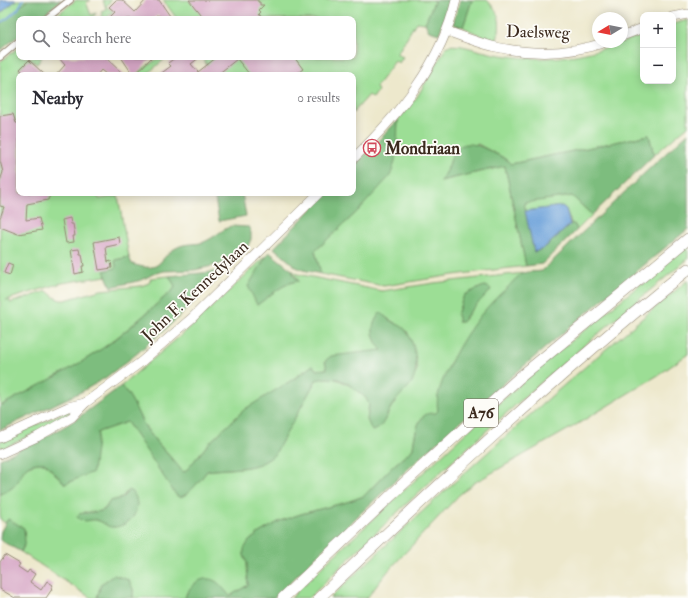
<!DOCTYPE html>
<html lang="en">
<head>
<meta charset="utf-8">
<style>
	body { margin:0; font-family:"IM FELL Double Pica",serif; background:#f2f2f3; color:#2b2b33 }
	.controls { position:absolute; right:12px; top:12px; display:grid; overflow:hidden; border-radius:8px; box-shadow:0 2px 10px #0003 }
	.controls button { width:36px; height:36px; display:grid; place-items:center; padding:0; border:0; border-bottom:1px solid #e1e1e2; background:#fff; color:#2b2b33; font:20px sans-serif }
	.compass { position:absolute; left:592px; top:12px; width:36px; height:36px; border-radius:50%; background:#fff; box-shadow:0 2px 10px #0003; rotate:260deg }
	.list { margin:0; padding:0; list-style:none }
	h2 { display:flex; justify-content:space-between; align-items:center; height:52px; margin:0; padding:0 16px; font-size:17px }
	h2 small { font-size:13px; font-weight:400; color:#7c7c81 }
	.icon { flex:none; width:22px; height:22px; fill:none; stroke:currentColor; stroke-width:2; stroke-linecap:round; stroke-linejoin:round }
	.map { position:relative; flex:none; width:688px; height:598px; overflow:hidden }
	.search { position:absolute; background:#fff; box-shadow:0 2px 10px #0003; left:16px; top:16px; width:340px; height:44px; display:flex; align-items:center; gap:10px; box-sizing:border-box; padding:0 14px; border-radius:8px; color:#7c7c81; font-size:15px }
	.panel { position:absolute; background:#fff; box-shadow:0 2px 10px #0003; left:16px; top:72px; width:340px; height:124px; border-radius:8px }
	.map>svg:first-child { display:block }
</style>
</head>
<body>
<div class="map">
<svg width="688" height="598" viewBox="0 0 688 598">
	<rect width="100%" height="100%" fill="#fdfcf7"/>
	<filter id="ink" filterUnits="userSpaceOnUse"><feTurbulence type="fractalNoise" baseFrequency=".025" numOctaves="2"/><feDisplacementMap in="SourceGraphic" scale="8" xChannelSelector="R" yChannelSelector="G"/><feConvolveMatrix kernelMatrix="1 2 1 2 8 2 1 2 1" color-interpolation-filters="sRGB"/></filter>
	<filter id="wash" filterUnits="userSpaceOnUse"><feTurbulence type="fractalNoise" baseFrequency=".012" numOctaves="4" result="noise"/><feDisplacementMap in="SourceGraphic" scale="16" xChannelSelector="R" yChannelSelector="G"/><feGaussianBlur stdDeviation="0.9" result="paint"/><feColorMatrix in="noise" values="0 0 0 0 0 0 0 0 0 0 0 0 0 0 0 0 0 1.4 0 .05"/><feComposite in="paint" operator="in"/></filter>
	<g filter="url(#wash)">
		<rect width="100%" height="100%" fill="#ede8cc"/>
		<g fill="#9cde95" stroke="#6c845a" fill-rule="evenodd">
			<polygon points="16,0 28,0 0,24 0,14"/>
			<polygon points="76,0 91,0 86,2 91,15 96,13 92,19 59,18 58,14"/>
			<polygon points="103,0 112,0 106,6 113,12 106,19 101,17 102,14 101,11 106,9"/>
			<polygon points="163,0 433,0 434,2 425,23 416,22 397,54 403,57 399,63 395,61 376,87 378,91 373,98 369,95 353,113 353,75 213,75 202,57 353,57 353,19 177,19"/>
			<path d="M472,0H487C501,15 502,23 496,43L463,27Z"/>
			<path d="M688,20V126L654,155L649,135L511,164C502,155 489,151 478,144L453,154L446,173L441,181L505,166L526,266L453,275L384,286L321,274L315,251L358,211L396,153L398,120L417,97L447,46C460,43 474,50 486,52C493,54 501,55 508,56C556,63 599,53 643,34V81H673V24Z"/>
			<path d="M19,47V57H42L37,64L29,59L19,70L23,75H19V193H97L99,199L118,196L129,257L115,260L116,268L105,271L106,276L62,283L6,300H10V303L47,291C53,296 57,301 65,300L101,290L141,286L149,283L151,278L169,276L175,286L174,289C152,308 130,328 106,346C73,369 36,387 0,406V62Z"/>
			<polygon points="160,57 167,57 146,75 136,75 141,70"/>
			<polygon points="572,196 592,215 577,230 575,225 571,223 566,209 562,206 525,211 524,207 525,202"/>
			<path d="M688,245V259C557,366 429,478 309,598H291L322,567L471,428L542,365Z"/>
			<path d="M266,256L261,266L257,305C269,296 283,283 298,280L292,270L297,274L382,291L434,283L524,273L514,281L443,380C440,391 436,399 438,411L436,413L423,417C416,426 414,438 413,449L392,467L364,496L347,502L301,514L280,521L259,533L249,541L244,555L247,563L248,585L230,596L215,581L187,592L185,598H133V589L114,575L101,584L97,598H91L21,552L24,546L8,519L5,523L0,519V494C24,484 15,462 45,463L56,475L98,432L127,422L179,497L196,485L207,471C230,467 257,472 275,453L316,380C321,379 326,377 331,378C341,379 363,392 368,401C370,404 368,409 367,413L386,419L389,411L396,400L411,383L417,370L416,360L407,331L384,316L376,343L382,350L325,362L328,369L316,370L313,365L273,393L245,409L209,443L185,472H182C171,456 157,444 146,428C137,415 133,397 121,386L185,332ZM484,286L490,291L471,310L465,319L457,315L464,295ZM126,492L115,527C107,526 105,523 99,521C92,519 89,517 84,512C94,512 103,514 108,504L122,498Z"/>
			<path d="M688,280V354L660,374L571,428L474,483L459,495L388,571L367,598H330C445,488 565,382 688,280Z"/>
			<polygon points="77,408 55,423 0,450 0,441 70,410"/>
		</g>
		<g fill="#7dbd7e" stroke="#5c744e">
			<polygon points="28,0 61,0 38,19 19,19 19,35 1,50 0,24"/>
			<polygon points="433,0 451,0 439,34 429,31 425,23 434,2"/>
			<polygon points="460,0 472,0 463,27 453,24"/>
			<path d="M398,120C397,138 398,160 390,176L358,211L315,251L321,274L303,270L296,267L274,248L327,193H353V167Z"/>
			<path d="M688,133V229C545,346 404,465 275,598H185C189,585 203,573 217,582C222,586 226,592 230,596L248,585L247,563L244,555V549L249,541L259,533L280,521L301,514L347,502L364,496L392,467L413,449C414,440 417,417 427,414C429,413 434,413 436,413L438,411C435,396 442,383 447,370C462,338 481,310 508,287C512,283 518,275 524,273C529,271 537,272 542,271L651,167Z"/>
			<path d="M649,135L654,155L592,215L572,196L524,203L534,252L543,249L570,225L571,223L575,225L577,230L542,264L526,266L505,166L440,181C442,178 444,176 446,173C449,168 450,161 452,155C461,138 477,144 490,151C499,156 503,156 511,164Z"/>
			<polygon points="214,193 242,193 246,216 219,221"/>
			<path d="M231,226L249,227L251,233V239L248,246L221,264L195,270L164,271L153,274L142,280L111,287L104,271L116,268L115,260L129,257L132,264C166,275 156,256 180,246C187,243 196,245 204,242C214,238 221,230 231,226Z"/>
			<path d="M269,252L292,270L294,276L299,281C284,282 269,297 257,305L248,286Z"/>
			<path d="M223,271L224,273L169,326L134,356L105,378L83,391L0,430V406C36,387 73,369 106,346C130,329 152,308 174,289L175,286L169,276Z"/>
			<polygon points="484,286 488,287 491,289 490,291 471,310 462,322 459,322 457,315 464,295"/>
			<path d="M381,312C383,314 386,318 389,320C395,324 403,325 407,332C415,344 420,369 412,382C406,392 394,399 389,411C385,418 382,430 372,431L367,420L369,405L366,398L347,383L338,379L326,378L316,380L275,454C257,472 230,467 207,471C201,479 188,497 179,497L176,495L127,422L98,432L93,472L65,484L45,463C18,462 27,475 12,488C8,491 4,492 0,494V459L55,432L75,420L121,386C133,397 137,414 146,428C156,444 171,456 182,471L185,472L209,443L245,409L300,375L313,365L316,370L327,369L325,361L331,356L382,350C380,348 377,345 376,342C370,331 373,321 381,312Z"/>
			<path d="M129,490L133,492C143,507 133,526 114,527C107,528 104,522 97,520C90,519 83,524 77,517L79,514C85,512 101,513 105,509C107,507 108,503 110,501L122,498Z"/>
			<polygon points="8,519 24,528 25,542 21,552 0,540 1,531"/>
			<polygon points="114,575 129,580 133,589 133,598 97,598 101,584"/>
		</g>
		<g fill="#6da2da" stroke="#54667c">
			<polygon points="0,0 16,0 0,14"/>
			<polygon points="562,206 566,209 570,225 543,249 534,252 525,211"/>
		</g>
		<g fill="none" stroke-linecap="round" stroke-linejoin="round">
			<polyline stroke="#6da2da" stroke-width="2" points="0,23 9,17 18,9 23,0"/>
		</g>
		<g id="blocks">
			<g fill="#d7a7c6">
				<polygon points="116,0 122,0 135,12 146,0 159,0 172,19 160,19 158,15 153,19 108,19 115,12 109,7"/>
				<polygon points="189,0 258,0 258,2 260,2 260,5 264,5 259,10 261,12 259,14 263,19 204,19"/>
				<polygon points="58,57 105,57 124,75 107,75 101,70 97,75 56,75 65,65"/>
				<polygon points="121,57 152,57 135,75 133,75"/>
				<polygon points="176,57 200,57 191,64 198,72 217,57 294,57 303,69 295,75 250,75 237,59 217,75 159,75 171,66 168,63"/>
				<polygon points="29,60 45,75 25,75 20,69"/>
				<polygon points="13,114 16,123 19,123 19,193 51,193 48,200 27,204 26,220 39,218 42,230 18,234 0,227 0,218 4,207 0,206 0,181 3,172 0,161 0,116"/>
				<polygon points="70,218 71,224 73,224 75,236 73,236 74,242 66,243 62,220"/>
				<polygon points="119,237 120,244 106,247 108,262 111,261 112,268 99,270 94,242"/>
				<polygon points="79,249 80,254 82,254 84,266 82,266 83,272 75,274 71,250"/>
				<polygon points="8,263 13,265 10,275 4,273"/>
				<polygon points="5,555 20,564 18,567 27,573 29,570 35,574 30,582 41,590 47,581 53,585 51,588 52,589 46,598 15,598 0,589 0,562"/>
			</g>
		</g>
	</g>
	<g filter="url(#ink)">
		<use href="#blocks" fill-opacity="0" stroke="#948975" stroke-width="1"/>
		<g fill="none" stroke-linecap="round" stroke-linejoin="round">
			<defs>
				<g id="street">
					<polyline points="46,19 70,0"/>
					<polyline points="0,57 19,41"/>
				</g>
				<g id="secondary">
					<polyline points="673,17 688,14"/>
					<path d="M447,31C463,37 479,43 496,47C532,55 571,54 606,42"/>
					<polyline points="622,36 643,28"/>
					<path d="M353,159C399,114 441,64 456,0"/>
					<polyline points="0,438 68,407 85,403"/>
					<polyline points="0,454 37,437 72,417 85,403 141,362 192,318 319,193"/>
				</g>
				<g id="highway">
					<polyline points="283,598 401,486 519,378 688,239"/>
					<path d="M319,598C438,484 560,372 688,269"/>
				</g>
			</defs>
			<use href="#street" stroke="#948975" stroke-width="8"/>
			<use href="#secondary" stroke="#948975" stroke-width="10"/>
			<use href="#highway" stroke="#948975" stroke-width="12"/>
			<use href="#street" stroke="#fff" stroke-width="6"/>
			<use href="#secondary" stroke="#fff" stroke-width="9"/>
			<use href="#highway" stroke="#fff" stroke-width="11"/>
		</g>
	</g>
	<defs>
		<symbol id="bus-ring" viewBox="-11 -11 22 22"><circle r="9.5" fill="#fdfcf7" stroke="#d1495b" stroke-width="1.5"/><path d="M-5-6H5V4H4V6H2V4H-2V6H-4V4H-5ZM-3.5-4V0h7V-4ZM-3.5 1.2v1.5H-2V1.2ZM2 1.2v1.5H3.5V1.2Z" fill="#d1495b"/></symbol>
	</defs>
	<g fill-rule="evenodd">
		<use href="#bus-ring" x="362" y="138" width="20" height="20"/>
	</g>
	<g text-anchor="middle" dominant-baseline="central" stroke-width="3.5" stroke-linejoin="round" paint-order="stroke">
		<rect fill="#fdfcf7" stroke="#75695f" stroke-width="1" x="464" y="399" width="34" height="28" rx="3"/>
		<g font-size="16" font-weight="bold" fill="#3b2a1e">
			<text x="481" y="413">A76</text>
		</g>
		<g font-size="17" fill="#3b2a1e" stroke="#fdfcf7">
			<text transform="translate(538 32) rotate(1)">Daelsweg</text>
			<text transform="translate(195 291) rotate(-43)">John F. Kennedylaan</text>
		</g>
		<g font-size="17" font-weight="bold" fill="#3b2a1e" stroke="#fdfcf7" text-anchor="start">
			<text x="385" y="148">Mondriaan</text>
		</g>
	</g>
</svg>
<div class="controls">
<button>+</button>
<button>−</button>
</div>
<svg class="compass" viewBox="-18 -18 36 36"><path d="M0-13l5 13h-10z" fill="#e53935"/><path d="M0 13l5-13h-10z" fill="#7c7c81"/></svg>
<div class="search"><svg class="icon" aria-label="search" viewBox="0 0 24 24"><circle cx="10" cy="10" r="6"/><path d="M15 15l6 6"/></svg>Search here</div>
<section class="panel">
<h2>Nearby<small>0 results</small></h2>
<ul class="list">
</ul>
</section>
</div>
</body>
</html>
